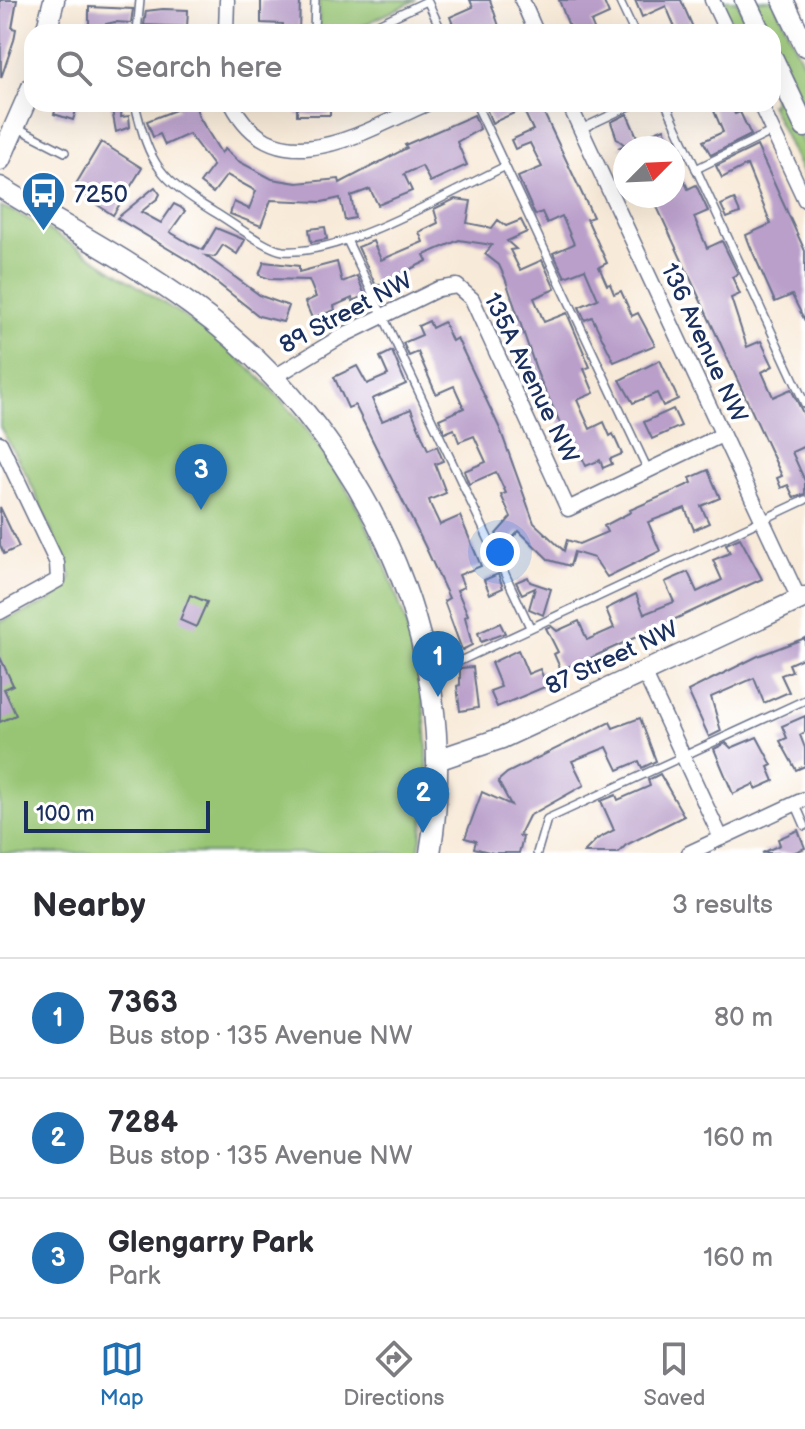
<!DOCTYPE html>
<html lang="en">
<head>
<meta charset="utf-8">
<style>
	body { margin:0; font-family:"Balsamiq Sans",sans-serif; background:#f7f7f7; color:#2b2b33 }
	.compass { position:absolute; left:613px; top:136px; width:72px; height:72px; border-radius:50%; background:#fff; box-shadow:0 8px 32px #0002; rotate:66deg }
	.scale { position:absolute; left:24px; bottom:20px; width:186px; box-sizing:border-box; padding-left:8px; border:4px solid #1b2f5e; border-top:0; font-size:22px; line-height:28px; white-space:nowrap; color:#1b2f5e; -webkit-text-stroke:6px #fff; paint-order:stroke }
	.you { position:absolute; left:500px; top:552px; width:28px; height:28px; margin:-20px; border:6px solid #fff; border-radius:50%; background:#1a73e8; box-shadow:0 0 0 12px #1a73e833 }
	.badge { display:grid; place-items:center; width:52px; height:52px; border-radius:50%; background:#1f6fb2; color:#fff; font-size:26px; font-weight:700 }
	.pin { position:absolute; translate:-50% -66px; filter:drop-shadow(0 2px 4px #0008) }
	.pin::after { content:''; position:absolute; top:42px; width:28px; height:24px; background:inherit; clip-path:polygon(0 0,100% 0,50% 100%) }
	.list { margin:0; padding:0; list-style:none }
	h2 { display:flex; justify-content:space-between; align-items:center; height:104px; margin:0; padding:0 32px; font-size:34px }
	h2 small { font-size:26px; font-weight:400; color:#7c7c81 }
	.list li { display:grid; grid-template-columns:52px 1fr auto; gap:24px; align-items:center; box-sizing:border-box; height:120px; padding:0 32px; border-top:2px solid #e1e1e2 }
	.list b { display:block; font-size:30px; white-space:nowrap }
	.list p { margin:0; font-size:26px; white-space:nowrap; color:#7c7c81 }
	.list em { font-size:26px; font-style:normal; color:#7c7c81 }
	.icon { flex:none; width:44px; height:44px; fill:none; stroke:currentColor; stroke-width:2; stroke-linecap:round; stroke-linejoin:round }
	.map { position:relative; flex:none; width:805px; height:853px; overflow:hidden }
	.search { position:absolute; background:#fff; box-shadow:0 8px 32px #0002; left:24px; right:24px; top:24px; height:88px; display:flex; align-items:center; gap:20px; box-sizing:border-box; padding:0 28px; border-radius:24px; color:#7c7c81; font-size:30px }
	.sheet { height:464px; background:#fff }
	nav { display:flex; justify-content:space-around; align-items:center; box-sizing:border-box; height:112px; border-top:2px solid #e1e1e2; background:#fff; font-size:22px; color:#7c7c81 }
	nav a { display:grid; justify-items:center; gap:4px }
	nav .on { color:#1f6fb2 }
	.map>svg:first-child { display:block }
</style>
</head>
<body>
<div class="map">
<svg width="805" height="853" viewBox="0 0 805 853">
	<rect width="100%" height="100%" fill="#fff"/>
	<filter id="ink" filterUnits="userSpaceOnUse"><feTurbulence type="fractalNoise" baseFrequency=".0125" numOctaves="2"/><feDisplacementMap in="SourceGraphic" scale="16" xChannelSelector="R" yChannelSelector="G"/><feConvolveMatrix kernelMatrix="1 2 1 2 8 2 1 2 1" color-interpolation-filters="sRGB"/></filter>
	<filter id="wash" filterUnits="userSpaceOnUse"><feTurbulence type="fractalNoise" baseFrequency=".006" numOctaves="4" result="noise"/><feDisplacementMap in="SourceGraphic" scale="32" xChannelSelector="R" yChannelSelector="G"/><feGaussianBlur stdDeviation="1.8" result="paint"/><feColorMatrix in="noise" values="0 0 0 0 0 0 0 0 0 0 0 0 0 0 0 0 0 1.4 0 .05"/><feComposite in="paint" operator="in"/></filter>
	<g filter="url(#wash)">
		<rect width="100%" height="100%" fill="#f8ead8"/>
		<g fill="#97c573" stroke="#597a68" stroke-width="2">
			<polygon points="319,0 416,0 349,32 322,32 319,25"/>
			<polygon points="721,0 736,0 751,32 736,32"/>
			<polygon points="754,0 773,0 805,67 805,109 773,41 773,32 769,32"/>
			<polygon points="773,79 805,148 805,179 770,104 773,104"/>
			<path d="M0,206C38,221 76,247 111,269C168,305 224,340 271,389C382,504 454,693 418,853H0V622C22,612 65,602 71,576L28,477L0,427Z"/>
		</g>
		<g id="blocks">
			<g fill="#b99fca">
				<polygon points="0,0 17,0 12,28 16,29 14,40 1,78"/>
				<polygon points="261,0 300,0 299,32 283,32 283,24 261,23"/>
				<polygon points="470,0 490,0 501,32 456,32 450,17 473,7"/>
				<polygon points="559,0 603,0 609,14 591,22 595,32 577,32 568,24"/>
				<polygon points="635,0 681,0 695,32 677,32 666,6 642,17"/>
				<polygon points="89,7 133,9 131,23 115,22 106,24 106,32 89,32"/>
				<polygon points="163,9 188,10 187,27 144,25 146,11"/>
				<polygon points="58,104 78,104 73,120 54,114"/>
				<polygon points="111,104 122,104 121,117 129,116 130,127 116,132"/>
				<polygon points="177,104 195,104 199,117 221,153 225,149 238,161 272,179 297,183 339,179 340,183 407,148 405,145 474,115 480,129 457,142 467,165 430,182 422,166 404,174 412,191 378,205 370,189 351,196 355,218 345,220 340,198 322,202 271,200 261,226 230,214 234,202 249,209 256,191 227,175 213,193 200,183 213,166 189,134 165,145 160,134 153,137 147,121 178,109"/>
				<rect x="297" y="104" width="33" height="11"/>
				<polygon points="490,104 536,104 537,111 542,109 593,217 587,219 607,263 599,267 607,285 610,284 614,294 621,291 632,316 638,313 655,345 614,362 592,317 585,320 579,307 598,299 585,269 565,277 553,253 574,244 562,216 547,223 542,212 535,215 518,177 542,167 530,143 515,149 511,140 533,130 523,109 492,123 485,106"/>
				<polygon points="711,104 730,104 735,114 740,112 751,135 711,155 703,141 723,132"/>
				<polygon points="627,114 638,139 664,128 672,148 618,148 625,145 617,139 611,122"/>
				<polygon points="101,142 142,168 113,215 73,189"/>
				<polygon points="757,146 805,251 805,321 792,295 775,302 751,248 746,235 771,224 747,165 722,178 716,166"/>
				<polygon points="673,156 688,189 696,185 708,211 694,217 707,248 722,241 738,274 732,277 740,294 731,298 747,347 761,341 773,366 762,372 773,397 791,389 805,417 805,446 792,452 805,481 805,494 794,498 788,485 781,488 777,478 782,476 652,196 673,196"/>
				<polygon points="155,187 160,194 158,198 141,212 161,223 174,204 180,207 185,211 170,232 192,245 203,250 216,228 245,240 237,254 223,245 215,257 206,256 261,296 289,306 283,322 259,316 192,263 117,218"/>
				<polygon points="455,199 471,201 467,223 492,228 498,220 506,226 521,220 527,232 507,241 516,249 510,250 520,270 542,260 555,289 534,298 544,322 567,313 590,367 584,369 594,393 577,400 590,429 604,422 610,436 613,434 622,454 610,459 612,464 603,468 600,460 586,466 572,435 568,437 560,423 538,375 505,278 499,265 485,254 492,245 459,240 424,255 427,261 376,286 358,247 373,241 381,260 423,242 419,232 438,223 434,209"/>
				<polygon points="734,199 740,213 727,218 721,205"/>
				<polygon points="325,227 327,239 311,242 309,229"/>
				<polygon points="264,262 299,266 299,272 337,262 342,282 357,276 365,295 353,301 352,298 334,306 335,310 312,318 305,302 316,297 309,280 270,279 259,275"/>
				<polygon points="429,321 432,328 444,322 452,341 457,338 500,429 534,523 564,551 567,540 579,544 607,532 604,526 631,512 630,510 692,483 690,478 708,470 720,498 701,506 709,523 694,530 685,508 648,522 660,551 607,577 594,558 574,552 570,566 549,560 519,531 507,544 496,534 511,517 501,495 506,493 496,472 469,484 464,471 486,462 474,436 459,442 454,429 445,433 439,419 464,408 454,386 436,394 418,352 409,356 403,343 422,335 418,326"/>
				<polygon points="392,351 406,384 372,399 382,421 411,409 428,450 437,446 443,461 435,464 446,493 429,500 431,506 440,525 460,516 481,566 459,575 464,587 457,590 468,615 465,617 472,645 462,650 444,601 449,598 425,546 355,405 348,408 334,377 357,366 367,384 388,375 380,357"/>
				<polygon points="660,360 678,399 663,406 657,393 633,403 620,380"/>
				<polygon points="673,409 681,426 652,439 644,422"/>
				<polygon points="0,507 19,547 4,554 0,545"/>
				<polygon points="740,538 762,579 582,662 585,667 575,672 572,665 561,670 554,654 558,652 546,628 551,626 557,631 579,621 587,640 614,628 606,609 636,594 644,614 674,602 665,582 688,572 697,592 722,580 713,560 730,553 726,544"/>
				<polygon points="498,574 503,588 490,594 484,580"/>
				<polygon points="528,577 530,582 551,589 543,615 529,609 535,588 522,594 516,582"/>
				<polygon points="190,595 207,602 196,627 180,620"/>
				<polygon points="500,623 505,633 481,642 478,633"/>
				<polygon points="805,638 805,657 789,664 792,671 781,675 789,692 764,703 754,678 711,697 721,731 709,737 688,691 758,656"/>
				<polygon points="518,650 528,674 540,669 547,686 497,707 490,691 501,687 491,663"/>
				<polygon points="0,657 13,685 4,689 16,715 0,722"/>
				<polygon points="473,667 478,708 460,711 457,686 460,685 460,668"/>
				<polygon points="805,716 805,732 800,735 805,748 805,766 796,770 780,741 787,738 782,726"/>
				<polygon points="640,718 656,761 642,768 639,761 618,770 607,747 572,761 584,785 529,816 519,836 523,837 519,853 493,853 474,848 476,841 465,838 482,792 511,805 498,781 507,773 610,722 613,728"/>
				<polygon points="757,737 772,765 768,767 774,781 756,789 754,784 733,794 714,749 726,743 731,748"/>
				<polygon points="660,774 684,816 626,845 618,853 583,853 597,839 614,830 601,801 616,795 618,800 650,786 648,780"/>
				<polygon points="798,830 805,848 793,853 762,853 780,845 778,839"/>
			</g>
		</g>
	</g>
	<g filter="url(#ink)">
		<use href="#blocks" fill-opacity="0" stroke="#687089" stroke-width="2"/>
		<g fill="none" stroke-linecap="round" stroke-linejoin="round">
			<defs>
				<g id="lane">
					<polyline points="427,0 442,32"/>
					<polyline points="619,0 634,32"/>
					<polyline points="137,32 140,0"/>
					<polyline points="314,32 315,0"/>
					<polyline points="361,32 427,1"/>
					<path d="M135,104C150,166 160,179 214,212C230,221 266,249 283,251C343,256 448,193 504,167"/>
					<polyline points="476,104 648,470"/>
					<polyline points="666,104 805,404"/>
					<polyline points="18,128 65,152"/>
					<polyline points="581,129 634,104"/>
					<polyline points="696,169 773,131"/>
					<polyline points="347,240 530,627"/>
					<polyline points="430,675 805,500"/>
					<polyline points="795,803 805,826"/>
					<polyline points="537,853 547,819 805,700"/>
				</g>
				<g id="street">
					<polyline points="522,0 536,32"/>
					<polyline points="712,0 727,32"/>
					<polyline points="226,32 227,0"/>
					<path d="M232,104C276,188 365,131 426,104"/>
					<polyline points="569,104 799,599"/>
					<polyline points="760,104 805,200"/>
					<polyline points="276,376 342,336 438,289 457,286 472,299 568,509 722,435"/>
					<polyline points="0,443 57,563 58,580 0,612"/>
					<polyline points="644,672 721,838"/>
					<polyline points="689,853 805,799"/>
				</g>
				<g id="secondary">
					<polyline points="745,0 760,32"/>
					<polyline points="783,0 805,46"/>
					<polyline points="46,32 54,0"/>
					<polyline points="773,59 805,127"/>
					<polyline points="0,160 32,87"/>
					<path d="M0,187C63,226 131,261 191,305C362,429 466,641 430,853"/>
					<polyline points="437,760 502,738 805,597"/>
				</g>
			</defs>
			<use href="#lane" stroke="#687089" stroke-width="10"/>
			<use href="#street" stroke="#687089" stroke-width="17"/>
			<use href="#secondary" stroke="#687089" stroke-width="23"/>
			<use href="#lane" stroke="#fff" stroke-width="7"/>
			<use href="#street" stroke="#fff" stroke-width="14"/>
			<use href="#secondary" stroke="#fff" stroke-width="20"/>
		</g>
	</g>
	<defs>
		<symbol id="bus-pin" viewBox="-11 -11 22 30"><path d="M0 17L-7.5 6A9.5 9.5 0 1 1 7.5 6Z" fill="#1f6fb2" stroke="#fff"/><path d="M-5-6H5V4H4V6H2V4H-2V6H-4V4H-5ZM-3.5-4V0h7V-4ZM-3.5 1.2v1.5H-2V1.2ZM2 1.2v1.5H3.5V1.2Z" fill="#fff"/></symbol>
	</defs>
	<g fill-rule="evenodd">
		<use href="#bus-pin" x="18" y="168" width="51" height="69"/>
	</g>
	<g text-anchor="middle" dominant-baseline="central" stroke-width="7" stroke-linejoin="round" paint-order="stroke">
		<g font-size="24" fill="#1b2f5e" stroke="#fff" text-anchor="start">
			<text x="74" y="194">7250</text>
		</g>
		<g font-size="24" fill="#1b2f5e" stroke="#fff">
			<text transform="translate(346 313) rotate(-28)">89 Street NW</text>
			<text transform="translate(704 343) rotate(65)">136 Avenue NW</text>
			<text transform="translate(531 378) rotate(64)">135A Avenue NW</text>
			<text transform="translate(612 658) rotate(-25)">87 Street NW</text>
		</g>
	</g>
</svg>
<svg class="compass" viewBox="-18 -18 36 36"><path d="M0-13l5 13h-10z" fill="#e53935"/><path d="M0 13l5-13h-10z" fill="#7c7c81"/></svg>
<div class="scale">100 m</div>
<div class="you"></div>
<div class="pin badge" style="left:438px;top:697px">1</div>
<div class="pin badge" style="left:423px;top:833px">2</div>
<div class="pin badge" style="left:201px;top:510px">3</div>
<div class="search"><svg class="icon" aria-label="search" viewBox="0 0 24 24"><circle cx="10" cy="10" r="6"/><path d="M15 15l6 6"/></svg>Search here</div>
</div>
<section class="sheet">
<h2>Nearby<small>3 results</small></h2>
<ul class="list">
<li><span class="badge">1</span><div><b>7363</b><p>Bus stop · 135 Avenue NW</p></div><em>80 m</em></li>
<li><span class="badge">2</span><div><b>7284</b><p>Bus stop · 135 Avenue NW</p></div><em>160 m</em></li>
<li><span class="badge">3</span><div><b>Glengarry Park</b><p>Park</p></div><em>160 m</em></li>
</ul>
</section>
<nav>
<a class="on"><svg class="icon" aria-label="map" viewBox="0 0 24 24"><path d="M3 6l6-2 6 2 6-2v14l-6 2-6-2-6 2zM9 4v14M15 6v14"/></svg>Map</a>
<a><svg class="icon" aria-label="directions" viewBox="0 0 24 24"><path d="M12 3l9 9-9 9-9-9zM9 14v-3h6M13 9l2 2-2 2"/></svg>Directions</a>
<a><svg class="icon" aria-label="saved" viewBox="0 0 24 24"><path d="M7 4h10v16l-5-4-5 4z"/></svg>Saved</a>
</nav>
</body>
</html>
